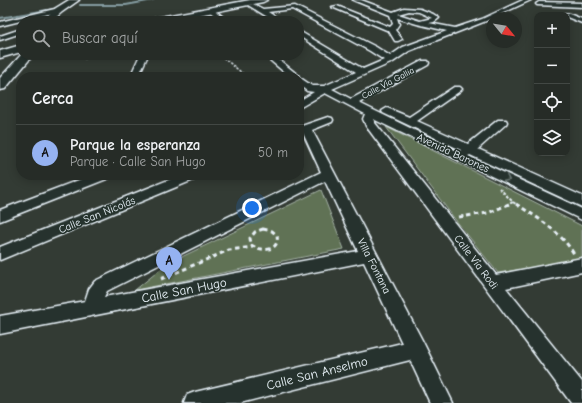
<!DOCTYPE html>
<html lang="es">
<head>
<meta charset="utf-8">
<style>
	body { margin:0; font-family:"Comic Neue",sans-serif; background:#323833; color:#f1f3f6 }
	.controls { position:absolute; right:12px; top:12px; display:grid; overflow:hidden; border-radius:8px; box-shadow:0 2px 10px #0003 }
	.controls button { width:36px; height:36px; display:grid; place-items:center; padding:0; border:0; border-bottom:1px solid #424844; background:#262c27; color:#f1f3f6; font:20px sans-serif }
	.compass { position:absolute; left:486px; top:12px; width:36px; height:36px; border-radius:50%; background:#262c27; box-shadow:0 2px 10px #0003; rotate:120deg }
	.you { position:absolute; left:252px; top:208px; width:14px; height:14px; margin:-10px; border:3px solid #fff; border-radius:50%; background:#1a73e8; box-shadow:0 0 0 6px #1a73e833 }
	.badge { display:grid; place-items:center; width:26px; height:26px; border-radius:50%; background:#95b2f1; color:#111; font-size:13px; font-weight:700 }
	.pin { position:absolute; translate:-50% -33px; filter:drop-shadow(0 1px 2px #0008) }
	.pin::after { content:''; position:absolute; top:21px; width:14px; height:12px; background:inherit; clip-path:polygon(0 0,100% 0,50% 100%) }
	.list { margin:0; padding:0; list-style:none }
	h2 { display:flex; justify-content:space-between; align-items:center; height:52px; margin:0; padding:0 16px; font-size:17px }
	h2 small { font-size:13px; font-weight:400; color:#a4a7a7 }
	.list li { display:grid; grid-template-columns:26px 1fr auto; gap:12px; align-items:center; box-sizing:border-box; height:56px; padding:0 16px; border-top:1px solid #424844 }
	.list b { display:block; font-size:15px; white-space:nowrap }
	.list p { margin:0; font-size:13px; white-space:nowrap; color:#a4a7a7 }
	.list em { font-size:13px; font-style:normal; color:#a4a7a7 }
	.icon { flex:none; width:22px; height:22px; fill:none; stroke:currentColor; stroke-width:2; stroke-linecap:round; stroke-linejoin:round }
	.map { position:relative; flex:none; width:582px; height:403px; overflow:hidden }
	.search { position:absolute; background:#262c27; box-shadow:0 2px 10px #0003; left:16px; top:16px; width:288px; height:44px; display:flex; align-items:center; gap:10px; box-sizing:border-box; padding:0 14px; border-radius:16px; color:#a4a7a7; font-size:15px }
	.panel { position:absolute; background:#262c27; box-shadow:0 2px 10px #0003; left:16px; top:72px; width:288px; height:108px; border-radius:16px }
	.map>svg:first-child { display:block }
</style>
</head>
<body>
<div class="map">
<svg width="582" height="403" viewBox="0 0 582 403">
	<rect width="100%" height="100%" fill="#333b34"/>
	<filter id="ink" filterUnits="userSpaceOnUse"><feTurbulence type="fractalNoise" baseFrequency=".025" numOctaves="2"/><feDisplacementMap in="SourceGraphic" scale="8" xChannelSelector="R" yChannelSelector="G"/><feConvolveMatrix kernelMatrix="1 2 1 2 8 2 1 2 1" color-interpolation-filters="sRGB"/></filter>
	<g filter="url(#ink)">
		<g fill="#617254" stroke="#a4b2a6">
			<polygon points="386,127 582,226 582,258 563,263 498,273 454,218"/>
			<polygon points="321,190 344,249 135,290 167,264"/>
		</g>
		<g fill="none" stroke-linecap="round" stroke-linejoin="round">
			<g stroke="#869ea3" stroke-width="2">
				<polyline points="80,5 126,5 153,0"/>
				<polyline points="0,18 59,8"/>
			</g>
			<defs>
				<polygon id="lane" points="84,55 88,55 85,58 83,57"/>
				<g id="street">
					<path d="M353,0H361L393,12L404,8L420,9L433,14L439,18L434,22L429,23L455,28L482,19L523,0H531L486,21L409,51L393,62L332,89L351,99L422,61H428L429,63L428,65L359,103L459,152L461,150L383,113L382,111L387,108L409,117L454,87H460L462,89L460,91L417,121L468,144L498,120H506L507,122L506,124L478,149L582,196V207L470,155L468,156L582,209V220L373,119L375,123L496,275L582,258V272L506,288L582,382V403H571L366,126L363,119L365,114L325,93L299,108V101L314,92L307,91L299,85V77H290L264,55H273L298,75L299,77L312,86H324L356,72L299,36V31L363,69L384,60L370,51L292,9L268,12L282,21H274L248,5L253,4L263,9L295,6L376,47L390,56L403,47L447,31L417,24L397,18L399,24L395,30L402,39L398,41H395L389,31L332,7L337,6L390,27L393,24L390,15ZM409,11L419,12L432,18L420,21L398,14Z"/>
					<polygon points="539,2 582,3 582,7 537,5 536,4"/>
					<polygon points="59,8 61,9 61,11 0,26 0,22"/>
					<polygon points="211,8 213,9 228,21 221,21 209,11 208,10"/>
					<polygon points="565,14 569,14 582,19 582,23 567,17 567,15 564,15"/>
					<polygon points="182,17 187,21 180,21 179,19"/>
					<polygon points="21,29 21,33 0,40 0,36"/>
					<polygon points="140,55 148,55 138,77 130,77"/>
					<path d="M328,117L332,118L333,120L332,122L312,130L423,342L453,403H430L410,360L240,403H184L187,395L195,392L402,343L364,262L0,334V316L85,301L89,289L95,281L321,172L303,133L299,134V127ZM325,181L358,251L104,297L107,291Z"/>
					<polygon points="92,175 110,175 109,178 0,221 0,210"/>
					<polygon points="181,175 199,175 198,178 0,260 0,247"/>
				</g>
				<g id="secondary">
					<polygon points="69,0 79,0 62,12 52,21 42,21 56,8"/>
					<polygon points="250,0 267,0 263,2 169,21 150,21 155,18"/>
					<polygon points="21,45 21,52 0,58 0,51"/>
					<polygon points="21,55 33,55 5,89 0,90 0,78"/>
				</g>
			</defs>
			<use href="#lane" stroke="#e8f1f8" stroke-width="3"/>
			<use href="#street" stroke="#e8f1f8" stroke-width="3"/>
			<use href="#secondary" stroke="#e8f1f8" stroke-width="3"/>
			<polyline stroke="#e8f1f8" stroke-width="1.5" stroke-dasharray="2.5 1.5" stroke-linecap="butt" points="220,55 247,77"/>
			<g stroke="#e8f1f8" stroke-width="2" stroke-dasharray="3 2" stroke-linecap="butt">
				<polyline points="499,188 513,202 507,205"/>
				<polyline points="513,202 517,205"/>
			</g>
			<g stroke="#e8f1f8" stroke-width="3" stroke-dasharray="4.5 3.5" stroke-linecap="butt">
				<path d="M516,204C538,218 560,231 574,254"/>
				<polyline points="459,217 488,213 509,204"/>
				<path d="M263,229L272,231L277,235C280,252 262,252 251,245L250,238L255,232Z"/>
				<polyline points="161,279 229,250 253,247"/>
			</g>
			<use href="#lane" fill="#26332d" fill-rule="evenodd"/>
			<use href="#street" fill="#26332d" fill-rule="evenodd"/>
			<use href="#secondary" fill="#26332d" fill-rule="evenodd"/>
		</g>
		<defs><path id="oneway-chevron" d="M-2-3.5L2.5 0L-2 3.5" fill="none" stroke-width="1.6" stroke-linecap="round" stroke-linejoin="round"/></defs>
		<use stroke="#6a7674" href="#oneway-chevron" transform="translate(507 179) rotate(26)"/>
	</g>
	<g text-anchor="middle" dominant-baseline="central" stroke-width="3.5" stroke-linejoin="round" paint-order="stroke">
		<g font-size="9" fill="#e8f1f8" stroke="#26332d">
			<text transform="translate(388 83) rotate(-28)">Calle Vía Gallia</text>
		</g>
		<g font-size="11" fill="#e8f1f8" stroke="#26332d">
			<text transform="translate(453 153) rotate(25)">Avenida Barones</text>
			<text transform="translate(97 215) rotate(-22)">Calle San Nicolás</text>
			<text transform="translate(476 262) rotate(53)">Calle Vía Rodi</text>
			<text transform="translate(374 266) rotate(63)">Villa Fontana</text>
		</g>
		<g font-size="13" fill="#e8f1f8" stroke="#26332d">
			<text transform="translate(184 290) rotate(-11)">Calle San Hugo</text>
			<text transform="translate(317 373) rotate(-14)">Calle San Anselmo</text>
		</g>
	</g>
</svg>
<div class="controls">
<button>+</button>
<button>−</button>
<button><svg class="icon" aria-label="locate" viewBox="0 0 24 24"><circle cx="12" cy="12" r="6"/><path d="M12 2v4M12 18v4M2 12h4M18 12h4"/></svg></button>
<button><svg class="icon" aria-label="layers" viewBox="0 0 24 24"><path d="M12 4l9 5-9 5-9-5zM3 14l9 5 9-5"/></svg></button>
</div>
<svg class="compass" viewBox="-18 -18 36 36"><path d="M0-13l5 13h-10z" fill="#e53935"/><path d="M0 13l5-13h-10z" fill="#a4a7a7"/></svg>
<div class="you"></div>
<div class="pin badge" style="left:169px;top:280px">A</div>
<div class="search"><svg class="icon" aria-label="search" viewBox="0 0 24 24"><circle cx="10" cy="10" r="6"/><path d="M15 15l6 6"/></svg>Buscar aquí</div>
<section class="panel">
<h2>Cerca<small></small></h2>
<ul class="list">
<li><span class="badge">A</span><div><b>Parque la esperanza</b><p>Parque · Calle San Hugo</p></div><em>50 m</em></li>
</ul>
</section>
</div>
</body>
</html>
